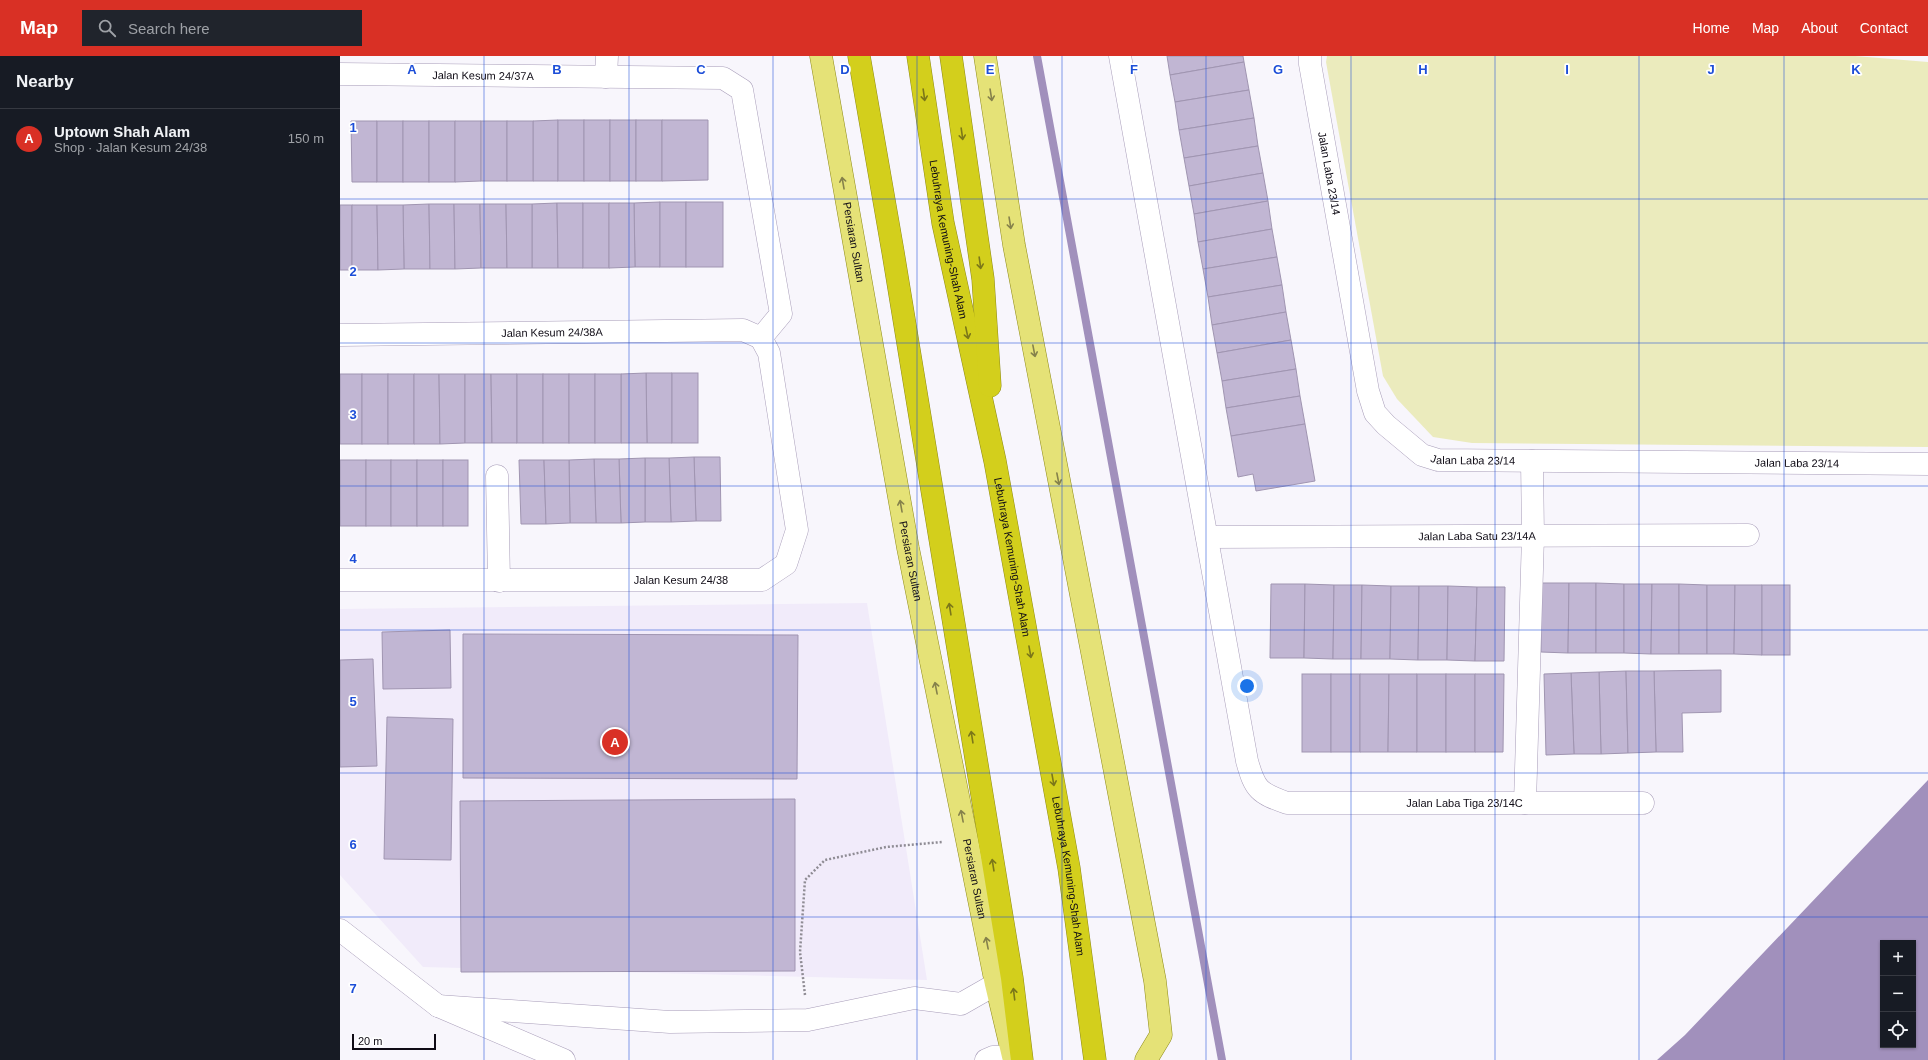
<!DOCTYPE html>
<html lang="en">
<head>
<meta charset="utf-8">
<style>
	body { margin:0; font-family:Arial,sans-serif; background:#20242c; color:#f1f3f6 }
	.controls { position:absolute; right:12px; bottom:12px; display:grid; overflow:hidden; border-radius:0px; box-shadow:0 1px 3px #0004 }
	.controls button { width:36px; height:36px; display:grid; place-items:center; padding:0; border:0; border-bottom:1px solid #363941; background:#171b24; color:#f1f3f6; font:20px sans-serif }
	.scale { position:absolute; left:12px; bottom:10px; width:84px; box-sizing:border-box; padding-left:4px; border:2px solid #0f0b15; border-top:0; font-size:11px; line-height:14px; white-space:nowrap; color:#0f0b15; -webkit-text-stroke:3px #fff; paint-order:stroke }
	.you { position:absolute; left:907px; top:630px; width:14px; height:14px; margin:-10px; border:3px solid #fff; border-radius:50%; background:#1a73e8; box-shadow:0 0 0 6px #1a73e833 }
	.badge { display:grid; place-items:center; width:26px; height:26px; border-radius:50%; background:#d93025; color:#fff; font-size:13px; font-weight:700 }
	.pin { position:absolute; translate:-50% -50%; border:2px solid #fff; box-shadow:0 1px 4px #0006 }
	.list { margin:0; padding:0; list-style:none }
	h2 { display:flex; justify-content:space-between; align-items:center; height:52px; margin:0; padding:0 16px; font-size:17px }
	h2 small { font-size:13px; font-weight:400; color:#9ea1a6 }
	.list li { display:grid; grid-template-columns:26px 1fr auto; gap:12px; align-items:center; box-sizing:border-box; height:60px; padding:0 16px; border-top:1px solid #363941 }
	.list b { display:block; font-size:15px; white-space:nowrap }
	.list p { margin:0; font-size:13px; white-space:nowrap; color:#9ea1a6 }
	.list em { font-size:13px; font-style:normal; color:#9ea1a6 }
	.icon { flex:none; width:22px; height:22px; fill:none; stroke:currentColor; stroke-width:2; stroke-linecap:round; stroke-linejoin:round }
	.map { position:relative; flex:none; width:1588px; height:1004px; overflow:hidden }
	header { display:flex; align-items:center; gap:24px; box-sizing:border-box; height:56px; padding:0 20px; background:#d93025; color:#fff }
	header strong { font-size:19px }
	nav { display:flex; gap:22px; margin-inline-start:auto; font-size:14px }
	.search { width:280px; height:36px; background:#20242c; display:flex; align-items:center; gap:10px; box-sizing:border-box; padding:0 14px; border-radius:0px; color:#9ea1a6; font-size:15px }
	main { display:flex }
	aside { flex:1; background:#171b24 }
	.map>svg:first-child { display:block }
</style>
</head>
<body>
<header>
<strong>Map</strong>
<div class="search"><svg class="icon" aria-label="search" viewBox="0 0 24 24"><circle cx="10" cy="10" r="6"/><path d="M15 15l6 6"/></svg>Search here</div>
<nav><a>Home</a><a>Map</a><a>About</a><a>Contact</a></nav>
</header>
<main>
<aside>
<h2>Nearby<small></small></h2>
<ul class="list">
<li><span class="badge">A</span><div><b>Uptown Shah Alam</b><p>Shop · Jalan Kesum 24/38</p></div><em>150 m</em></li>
</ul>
</aside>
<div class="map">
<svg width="1588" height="1004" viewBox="0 0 1588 1004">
	<rect width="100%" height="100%" fill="#f8f6fc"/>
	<polygon fill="#f1ebfa" points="527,547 587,924 83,911 0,819 0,553"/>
	<polygon fill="#ebebbd" points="987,0 1515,0 1588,6 1588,391 1132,387 1093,381 1057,343 1043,320 986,6"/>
	<path fill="#a190bc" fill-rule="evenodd" d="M1588,724V1004H1317L1345,979ZM1543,887H1573V989H1543Z"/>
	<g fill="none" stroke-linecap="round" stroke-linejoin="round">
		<polyline stroke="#a190bc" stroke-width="8" points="697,0 882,1004"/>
	</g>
	<g fill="#c1b6d3" stroke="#a095b1">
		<polygon points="827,0 903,0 904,6 830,19"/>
		<polygon points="904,6 909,34 835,46 830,19"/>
		<polygon points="909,34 914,62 839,74 835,46"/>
		<polygon points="914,62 918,90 844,102 839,74"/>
		<polygon points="218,64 218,125 193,125 193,65"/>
		<rect x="218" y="64" width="26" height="61"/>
		<rect x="244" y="64" width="26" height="61"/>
		<rect x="270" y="64" width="26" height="61"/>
		<rect x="296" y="64" width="26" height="61"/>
		<polygon points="322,64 368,64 368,124 322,125"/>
		<polygon points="11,65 37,65 37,126 12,126"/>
		<rect x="37" y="65" width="26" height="61"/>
		<rect x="63" y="65" width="26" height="61"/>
		<rect x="89" y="65" width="26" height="61"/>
		<polygon points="115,65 141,65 141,125 115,126"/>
		<rect x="141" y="65" width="26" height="60"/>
		<rect x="167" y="65" width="26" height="60"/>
		<polygon points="918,90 923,117 849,130 844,102"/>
		<polygon points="923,117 928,145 854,158 849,130"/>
		<polygon points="928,145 932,173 858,186 854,158"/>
		<polygon points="320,146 320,211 295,211 294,147"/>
		<rect x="320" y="146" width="26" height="65"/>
		<rect x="346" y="146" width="37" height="65"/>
		<polygon points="217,147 218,212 192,212 192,148"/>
		<polygon points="217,147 243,147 243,212 218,212"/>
		<rect x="243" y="147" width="26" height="65"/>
		<polygon points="269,147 294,147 295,211 269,212"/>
		<polygon points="89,148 90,213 64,213 63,149"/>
		<polygon points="89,148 114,148 115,213 90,213"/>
		<polygon points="114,148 140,148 141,212 115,213"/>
		<polygon points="140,148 166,148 167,212 141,212"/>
		<polygon points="166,148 192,148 192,212 167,212"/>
		<rect x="0" y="149" width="12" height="65"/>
		<polygon points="12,149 37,149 38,214 12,214"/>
		<polygon points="37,149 63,149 64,213 38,214"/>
		<polygon points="932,173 937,201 863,213 858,186"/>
		<polygon points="937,201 942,229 868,241 863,213"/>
		<polygon points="942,229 946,256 872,269 868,241"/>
		<polygon points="946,256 951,284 877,297 872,269"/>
		<polygon points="951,284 956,313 882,325 877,297"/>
		<polygon points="956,313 960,340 886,352 882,325"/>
		<polygon points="306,317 332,317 332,387 307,387"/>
		<polygon points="306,317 307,387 281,387 281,318"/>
		<rect x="332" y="317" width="26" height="70"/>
		<rect x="0" y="318" width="22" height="70"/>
		<rect x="22" y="318" width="26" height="70"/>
		<rect x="48" y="318" width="26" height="70"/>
		<polygon points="74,318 99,318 100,388 74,388"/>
		<polygon points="99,318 125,318 125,387 100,388"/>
		<polygon points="125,318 151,318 152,387 125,387"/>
		<polygon points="151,318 177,318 177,387 152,387"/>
		<rect x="177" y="318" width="26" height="69"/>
		<rect x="203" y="318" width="26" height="69"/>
		<rect x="229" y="318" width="26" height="69"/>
		<rect x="255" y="318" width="26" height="69"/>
		<polygon points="960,340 965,368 891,380 886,352"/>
		<polygon points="965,368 975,425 916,435 913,418 898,421 891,380"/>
		<polygon points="354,401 380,401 381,465 356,465"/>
		<polygon points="354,401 356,465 331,466 329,402"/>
		<polygon points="305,402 329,402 331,466 305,466"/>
		<polygon points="305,402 305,466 281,467 279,403"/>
		<polygon points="254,403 279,403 281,467 256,467"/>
		<polygon points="254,403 256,467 230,467 229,404"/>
		<rect x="0" y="404" width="26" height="66"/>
		<rect x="26" y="404" width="25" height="66"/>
		<rect x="51" y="404" width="26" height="66"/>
		<rect x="77" y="404" width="26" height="66"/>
		<rect x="103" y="404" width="25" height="66"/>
		<polygon points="179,404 204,404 206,468 181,468"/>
		<polygon points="204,404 229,404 230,467 206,468"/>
		<polygon points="1201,527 1229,527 1228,597 1201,596"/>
		<polygon points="1229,527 1256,527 1256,597 1228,597"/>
		<polygon points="1256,527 1284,528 1284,597 1256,597"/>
		<polygon points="931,528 965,528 964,602 930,602"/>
		<polygon points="965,528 994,529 993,603 964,602"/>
		<polygon points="1284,528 1312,528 1311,598 1284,597"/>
		<polygon points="1312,528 1339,528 1339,598 1311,598"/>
		<polygon points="1339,528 1367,529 1367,598 1339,598"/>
		<polygon points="994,529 1022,529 1021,603 993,603"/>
		<polygon points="1022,529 1051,530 1050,603 1021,603"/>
		<polygon points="1367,529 1395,529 1394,598 1367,598"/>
		<polygon points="1395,529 1422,529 1422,599 1394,598"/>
		<rect x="1422" y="529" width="28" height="70"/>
		<polygon points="1051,530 1079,530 1078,604 1050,603"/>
		<polygon points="1079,530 1108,530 1107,604 1078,604"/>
		<polygon points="1108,530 1137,531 1135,605 1107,604"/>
		<polygon points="1137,531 1165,531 1164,605 1135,605"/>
		<polygon points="110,574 111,632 43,633 42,576"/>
		<polygon points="123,578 458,579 457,723 123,722"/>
		<polygon points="33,603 37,710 0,711 0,604"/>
		<polygon points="1381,614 1381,656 1342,657 1343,696 1316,696 1314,615"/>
		<polygon points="1286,615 1288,697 1261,698 1259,616"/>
		<polygon points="1286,615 1314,615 1316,696 1288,697"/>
		<polygon points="1259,616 1261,698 1234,698 1231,617"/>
		<polygon points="1231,617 1234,698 1206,699 1204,618"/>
		<rect x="962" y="618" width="29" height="78"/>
		<rect x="991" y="618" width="29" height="78"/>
		<polygon points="1020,618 1049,618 1048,696 1020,696"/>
		<polygon points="1049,618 1077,618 1077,696 1048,696"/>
		<rect x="1077" y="618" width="29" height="78"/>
		<rect x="1106" y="618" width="29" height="78"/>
		<polygon points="1135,618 1164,618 1163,696 1135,696"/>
		<polygon points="47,661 113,663 111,804 44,803"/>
		<polygon points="455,743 455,915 121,916 120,745"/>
	</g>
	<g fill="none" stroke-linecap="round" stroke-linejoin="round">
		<defs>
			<g id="minor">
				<path id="s1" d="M780,0L907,705C915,734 919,737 947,747H1303"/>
				<path id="s2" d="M970,0V8L1028,335L1035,357L1046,369L1082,399L1098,404L1588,408"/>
				<path id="s3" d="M0,18L383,22L402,34L441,258L421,282"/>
				<polyline points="266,21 267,0"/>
				<path id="s4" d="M0,279L403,274L421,282"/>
				<polyline points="157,420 159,525"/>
				<path id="s5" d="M867,481L1408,479"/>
				<path id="s6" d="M0,524H422L446,508L457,474L429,297L421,282"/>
				<polyline points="1185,747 1193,480 1192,405"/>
				<polyline points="0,874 98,950 224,1004"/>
				<polyline points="98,950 330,966 468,964 574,942 621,948 656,928"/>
				<polyline points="646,1004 653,1001 673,1000"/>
			</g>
			<g id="major">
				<path id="s7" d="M481,0L568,492L656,928L673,1000L679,1003"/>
				<polyline points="645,0 674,189 815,925 821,979 806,1004"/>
			</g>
			<g id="highway">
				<polyline points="519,0 553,196 672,922 682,1004"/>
				<path id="s8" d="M578,0L603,167L655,405L729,812L755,1004"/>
				<polyline points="611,0 643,223 650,330"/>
			</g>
		</defs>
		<use href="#minor" stroke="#a89db9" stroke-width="23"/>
		<use href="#major" stroke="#8e8a1a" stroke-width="23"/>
		<use href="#highway" stroke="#8e8a1a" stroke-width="23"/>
		<polyline stroke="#8f8c94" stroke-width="2.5" stroke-dasharray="2 2" stroke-linecap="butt" points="465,939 460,896 465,824 485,804 546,791 602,786"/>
		<use href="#minor" stroke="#fff" stroke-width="22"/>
		<use href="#major" stroke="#e5e277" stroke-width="22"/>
		<use href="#highway" stroke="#d3cf1c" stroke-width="22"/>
	</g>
	<defs><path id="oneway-shaft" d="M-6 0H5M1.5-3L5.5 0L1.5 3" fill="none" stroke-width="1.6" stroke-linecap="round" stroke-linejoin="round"/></defs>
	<g stroke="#7b7719">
		<use href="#oneway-shaft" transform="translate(584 39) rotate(82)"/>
		<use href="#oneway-shaft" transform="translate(622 78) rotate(82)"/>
		<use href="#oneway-shaft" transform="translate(640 207) rotate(82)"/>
		<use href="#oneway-shaft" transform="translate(627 277) rotate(78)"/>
		<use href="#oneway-shaft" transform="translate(610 553) rotate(-99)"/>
		<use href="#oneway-shaft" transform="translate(690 596) rotate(80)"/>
		<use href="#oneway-shaft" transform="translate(632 681) rotate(-99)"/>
		<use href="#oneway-shaft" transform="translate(713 724) rotate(80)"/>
		<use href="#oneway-shaft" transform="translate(653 809) rotate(-99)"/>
		<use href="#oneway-shaft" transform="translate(674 938) rotate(-97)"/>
	</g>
	<g stroke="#85814b">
		<use href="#oneway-shaft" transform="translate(651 39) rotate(81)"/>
		<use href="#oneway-shaft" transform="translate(503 127) rotate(-100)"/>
		<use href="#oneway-shaft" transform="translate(670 167) rotate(81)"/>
		<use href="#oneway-shaft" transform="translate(694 295) rotate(79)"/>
		<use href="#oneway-shaft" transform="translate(718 423) rotate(79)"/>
		<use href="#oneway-shaft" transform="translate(561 450) rotate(-100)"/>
		<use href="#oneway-shaft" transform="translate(596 632) rotate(-101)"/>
		<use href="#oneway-shaft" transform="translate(622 760) rotate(-101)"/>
		<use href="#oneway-shaft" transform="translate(647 887) rotate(-101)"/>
	</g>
	<path fill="none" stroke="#1d4ed8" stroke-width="1" stroke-opacity="0.55" d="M144,0V1004M289,0V1004M433,0V1004M577,0V1004M722,0V1004M866,0V1004M1011,0V1004M1155,0V1004M1299,0V1004M1444,0V1004M0,143H1588M0,287H1588M0,430H1588M0,574H1588M0,717H1588M0,861H1588"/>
	<g text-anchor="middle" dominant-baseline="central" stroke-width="3.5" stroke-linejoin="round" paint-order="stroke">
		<g font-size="11" fill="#0f0b15" stroke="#fff">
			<text stroke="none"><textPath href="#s3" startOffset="143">Jalan Kesum 24/37A</textPath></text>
			<text stroke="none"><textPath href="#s2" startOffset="119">Jalan Laba 23/14</textPath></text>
			<text stroke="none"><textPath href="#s8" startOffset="186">Lebuhraya Kemuning-Shah Alam</textPath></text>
			<text stroke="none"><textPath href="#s7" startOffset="189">Persiaran Sultan</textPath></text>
			<text stroke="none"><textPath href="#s4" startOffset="212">Jalan Kesum 24/38A</textPath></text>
			<text stroke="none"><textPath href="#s2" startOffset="478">Jalan Laba 23/14</textPath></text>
			<text stroke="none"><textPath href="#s2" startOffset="802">Jalan Laba 23/14</textPath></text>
			<text stroke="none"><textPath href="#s5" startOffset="270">Jalan Laba Satu 23/14A</textPath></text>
			<text stroke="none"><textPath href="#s8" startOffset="510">Lebuhraya Kemuning-Shah Alam</textPath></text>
			<text stroke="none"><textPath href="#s7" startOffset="513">Persiaran Sultan</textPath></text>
			<text stroke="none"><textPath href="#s6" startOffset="341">Jalan Kesum 24/38</textPath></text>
			<text stroke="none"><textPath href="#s1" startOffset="956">Jalan Laba Tiga 23/14C</textPath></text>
			<text stroke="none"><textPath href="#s8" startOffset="834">Lebuhraya Kemuning-Shah Alam</textPath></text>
			<text stroke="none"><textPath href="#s7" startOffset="837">Persiaran Sultan</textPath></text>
		</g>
	</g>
	<g font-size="13" text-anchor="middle" font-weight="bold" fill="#1d4ed8" stroke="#fff" stroke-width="3.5" stroke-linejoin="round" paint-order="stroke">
		<text x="72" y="18">A</text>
		<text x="217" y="18">B</text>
		<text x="361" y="18">C</text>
		<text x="505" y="18">D</text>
		<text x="650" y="18">E</text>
		<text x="794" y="18">F</text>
		<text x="938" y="18">G</text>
		<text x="1083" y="18">H</text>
		<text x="1227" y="18">I</text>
		<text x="1371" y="18">J</text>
		<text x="1516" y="18">K</text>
		<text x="13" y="76">1</text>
		<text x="13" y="220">2</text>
		<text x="13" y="363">3</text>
		<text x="13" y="507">4</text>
		<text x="13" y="650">5</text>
		<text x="13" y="793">6</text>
		<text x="13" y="937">7</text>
	</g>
</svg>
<div class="controls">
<button>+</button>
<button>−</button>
<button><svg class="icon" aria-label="locate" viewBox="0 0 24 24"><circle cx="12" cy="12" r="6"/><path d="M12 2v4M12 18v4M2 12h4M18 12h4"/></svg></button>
</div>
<div class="scale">20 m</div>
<div class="you"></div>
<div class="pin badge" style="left:275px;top:686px">A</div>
</div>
</main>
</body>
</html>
